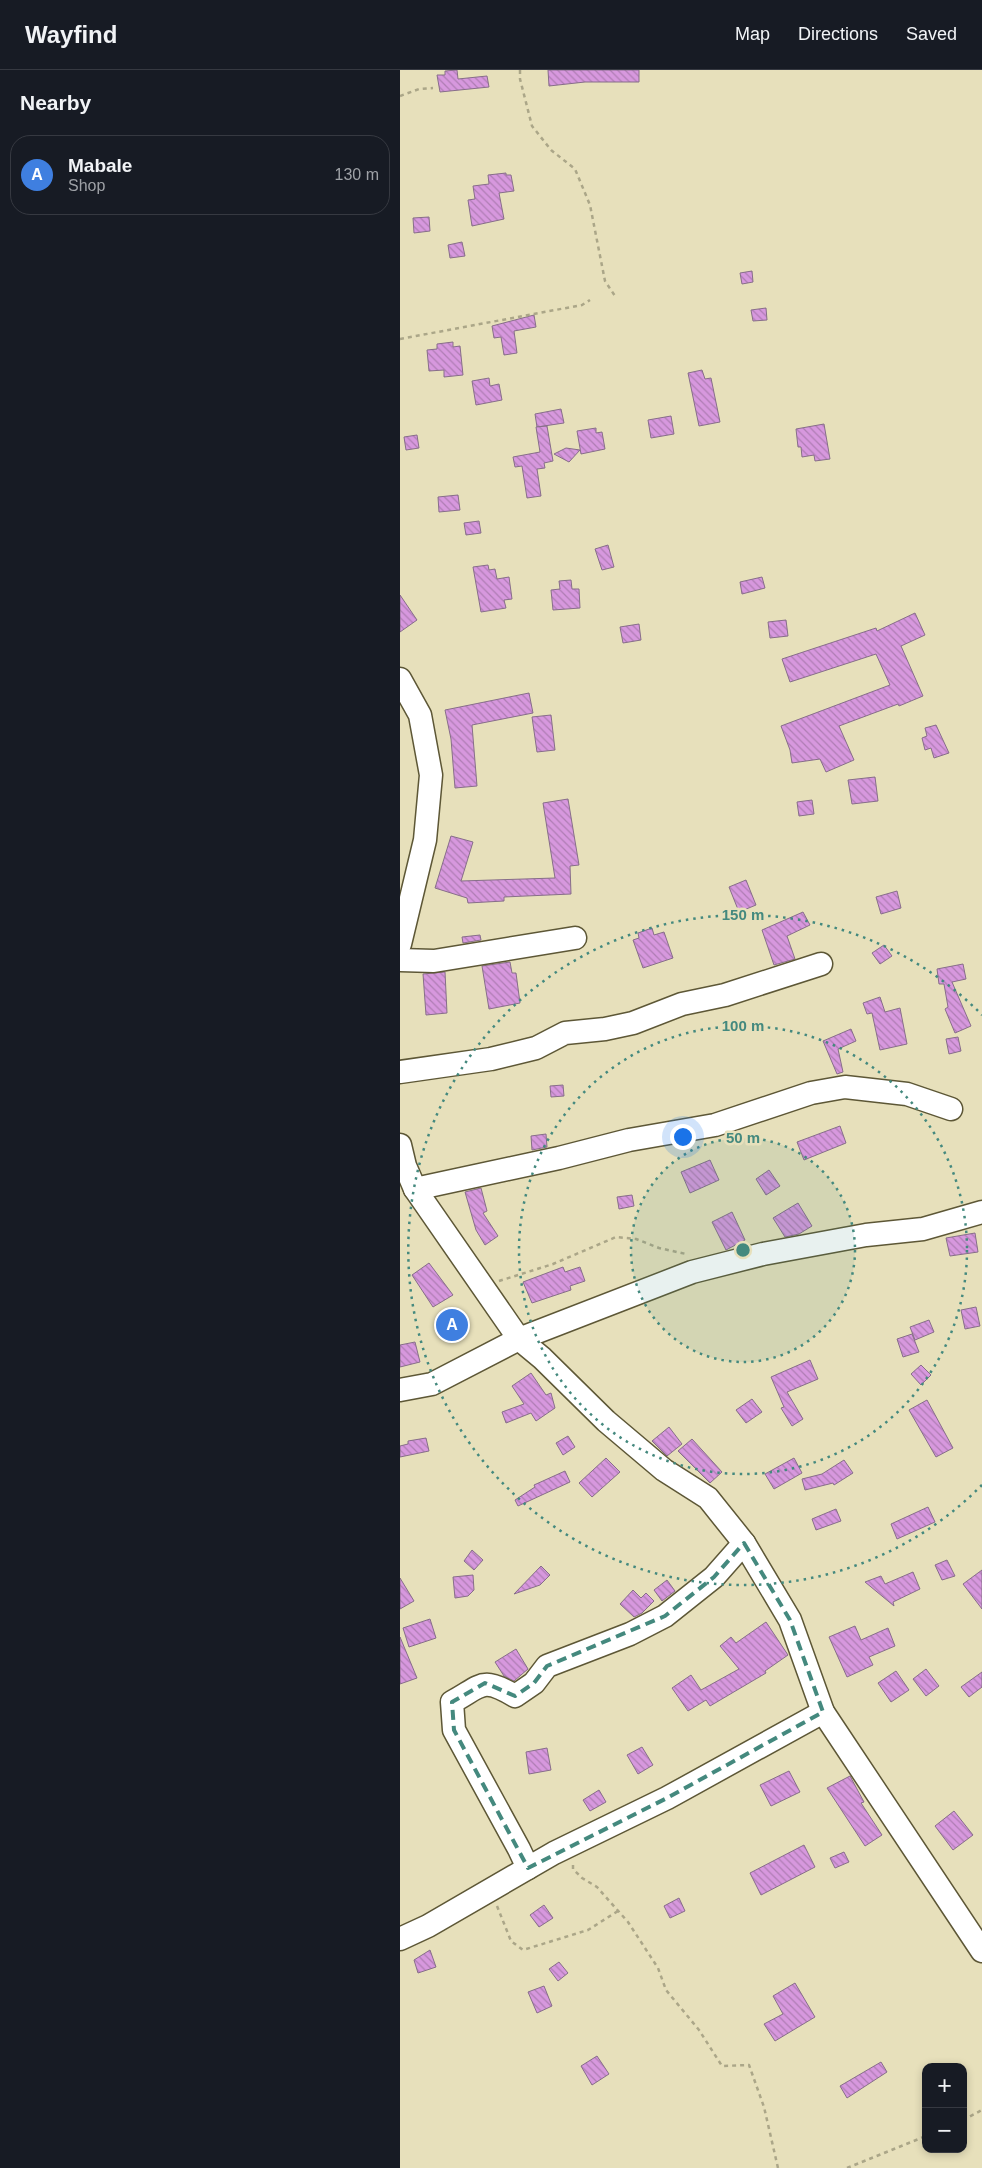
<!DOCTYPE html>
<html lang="en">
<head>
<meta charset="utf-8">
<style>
	body { margin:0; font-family:Arial,sans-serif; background:#242831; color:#f1f3f6 }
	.controls { position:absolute; right:15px; bottom:15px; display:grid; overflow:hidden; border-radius:10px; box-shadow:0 2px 8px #0003 }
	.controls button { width:45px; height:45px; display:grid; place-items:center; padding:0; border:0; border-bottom:1px solid #363941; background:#171b24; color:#f1f3f6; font:25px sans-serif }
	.you { position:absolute; left:282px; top:1066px; width:18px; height:18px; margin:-12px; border:4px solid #fff; border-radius:50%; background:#1a73e8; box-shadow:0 0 0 8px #1a73e833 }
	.badge { display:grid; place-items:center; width:32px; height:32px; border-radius:50%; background:#44897e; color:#fff; font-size:16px; font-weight:700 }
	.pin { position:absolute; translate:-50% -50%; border:2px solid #fff; box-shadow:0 1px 5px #0006 }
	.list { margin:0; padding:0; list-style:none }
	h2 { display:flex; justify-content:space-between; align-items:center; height:65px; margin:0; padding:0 20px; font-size:21px }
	h2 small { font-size:16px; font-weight:400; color:#9ea1a6 }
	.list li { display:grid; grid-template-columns:32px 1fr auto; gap:15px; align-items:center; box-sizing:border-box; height:80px; margin:0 10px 10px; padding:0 10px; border:1px solid #363941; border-radius:20px }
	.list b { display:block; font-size:19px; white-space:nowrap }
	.list p { margin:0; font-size:16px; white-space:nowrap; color:#9ea1a6 }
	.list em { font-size:16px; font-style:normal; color:#9ea1a6 }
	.map { position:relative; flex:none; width:582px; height:2098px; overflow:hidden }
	header { display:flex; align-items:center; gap:30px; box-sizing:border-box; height:70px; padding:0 25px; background:#171b24; border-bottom:1px solid #363941 }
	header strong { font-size:24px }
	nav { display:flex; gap:28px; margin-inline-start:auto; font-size:18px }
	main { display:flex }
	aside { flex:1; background:#171b24 }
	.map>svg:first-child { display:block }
</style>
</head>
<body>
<header>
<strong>Wayfind</strong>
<nav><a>Map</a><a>Directions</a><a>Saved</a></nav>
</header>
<main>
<aside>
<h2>Nearby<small></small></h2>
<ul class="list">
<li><span class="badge" style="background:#3f7fe0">A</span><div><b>Mabale</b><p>Shop</p></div><em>130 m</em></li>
</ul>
</aside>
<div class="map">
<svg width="582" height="2098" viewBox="0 0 582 2098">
	<defs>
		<pattern id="building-back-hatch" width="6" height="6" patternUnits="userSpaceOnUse" patternTransform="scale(1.25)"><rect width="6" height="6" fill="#d798de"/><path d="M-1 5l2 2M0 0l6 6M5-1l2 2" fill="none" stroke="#af7db4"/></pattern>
	</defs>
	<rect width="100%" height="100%" fill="#e7e0bb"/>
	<g fill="url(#building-back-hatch)" stroke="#876e89">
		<polygon points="57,0 58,9 87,6 89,17 40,22 37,5 45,5 45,1"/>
		<polygon points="148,0 239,0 239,12 185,12 149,16"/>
		<polygon points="106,103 106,105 111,105 114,121 99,123 104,149 72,156 68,130 75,129 73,116 89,114 88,105"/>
		<polygon points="29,147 30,161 14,163 13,148"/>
		<polygon points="62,172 65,186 50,188 48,175"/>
		<polygon points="352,201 353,212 342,214 340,203"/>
		<polygon points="366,238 367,250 353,251 351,240"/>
		<polygon points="134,245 136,257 114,261 117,283 104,285 101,267 94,268 92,256"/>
		<polygon points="53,272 53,277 60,276 63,305 44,307 44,300 29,301 27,280 37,279 37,274"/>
		<polygon points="302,300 305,309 311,308 320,352 299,356 288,303"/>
		<polygon points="89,308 90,316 99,314 102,330 76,335 72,311"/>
		<polygon points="161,339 164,353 137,357 135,344"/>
		<polygon points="271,346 274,364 251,368 248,350"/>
		<polygon points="424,354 430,389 415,391 414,385 402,387 401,377 398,377 396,359"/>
		<polygon points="147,356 153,391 144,393 145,398 137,399 141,426 127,428 122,396 115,397 113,387 140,382 136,357"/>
		<polygon points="196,358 196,363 202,362 205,379 181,384 177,361"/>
		<polygon points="17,365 19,378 6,380 4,367"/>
		<polygon points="166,378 180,380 169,392 154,384"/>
		<polygon points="58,425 60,440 39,442 38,427"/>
		<polygon points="79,451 81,463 66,465 64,453"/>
		<polygon points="208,475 214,497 202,500 195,479"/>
		<polygon points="88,495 89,500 95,499 97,509 109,507 112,529 104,530 106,538 81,542 73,497"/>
		<polygon points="362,507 365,518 342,524 340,512"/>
		<polygon points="171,510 172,519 179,519 180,538 153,540 151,520 160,519 159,511"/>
		<polygon points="0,525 17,550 0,562"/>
		<polygon points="515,543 525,565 501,576 523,626 499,636 498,634 439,656 454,690 426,702 420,689 392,693 390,680 381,656 490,615 476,584 390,612 382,589 476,558 477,561"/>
		<polygon points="386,550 388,566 370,568 368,552"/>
		<polygon points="239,554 241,570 223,573 220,557"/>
		<polygon points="129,623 133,643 72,655 77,716 55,718 51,669 45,640"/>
		<polygon points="151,645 155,680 137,682 132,647"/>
		<polygon points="536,655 549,683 534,688 531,678 525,680 522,668 527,666 525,658"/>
		<polygon points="475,707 478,731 452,734 448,710"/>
		<polygon points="168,729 179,795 170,796 171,824 104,827 104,831 68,833 67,828 35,818 51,766 73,772 61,811 155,808 143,733"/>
		<polygon points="412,730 414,744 399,746 397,732"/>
		<polygon points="346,810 356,835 339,842 329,817"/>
		<polygon points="497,821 501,838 481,844 476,827"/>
		<polygon points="403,842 410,855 387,866 395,889 374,895 362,860"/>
		<polygon points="252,858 254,865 264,862 273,888 243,898 233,870 239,868 238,863"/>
		<polygon points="80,865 81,870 63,873 62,867"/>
		<polygon points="484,875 492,886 480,894 472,883"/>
		<polygon points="110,892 112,903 116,903 120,933 89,939 82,896"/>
		<polygon points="563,894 566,909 552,912 571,956 555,963 545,939 548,937 544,914 539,914 537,899"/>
		<polygon points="45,902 47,943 26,945 23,904"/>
		<polygon points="480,927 485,942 500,938 507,974 480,980 472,943 467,944 463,933"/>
		<polygon points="451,959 456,971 438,979 443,1002 437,1004 423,971"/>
		<polygon points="558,967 561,981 549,984 546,969"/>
		<polygon points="163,1015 164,1026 151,1027 150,1016"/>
		<polygon points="440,1056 446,1073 404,1090 397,1072"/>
		<polygon points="146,1064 147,1077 132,1080 131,1066"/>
		<polygon points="310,1090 319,1110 290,1123 281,1102"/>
		<polygon points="369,1100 380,1116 366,1125 356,1109"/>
		<polygon points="81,1118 87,1141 83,1143 98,1166 85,1175 76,1160 65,1122"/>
		<polygon points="232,1125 234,1136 219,1139 217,1127"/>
		<polygon points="398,1133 412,1156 399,1164 385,1167 373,1148"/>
		<polygon points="332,1142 345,1170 326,1180 312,1152"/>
		<polygon points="575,1163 578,1182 550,1186 546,1168"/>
		<polygon points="29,1193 53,1225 33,1237 12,1205"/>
		<polygon points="163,1197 165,1202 180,1197 185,1211 170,1216 171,1220 132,1233 123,1212"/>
		<polygon points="576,1237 580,1256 565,1259 561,1240"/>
		<polygon points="529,1250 534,1262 515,1270 510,1257"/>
		<polygon points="512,1264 519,1282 503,1287 497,1269"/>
		<polygon points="15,1272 20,1292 0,1297 0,1275"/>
		<polygon points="410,1290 418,1309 387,1322 403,1349 392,1356 381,1338 384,1337 371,1307"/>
		<polygon points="521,1295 531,1305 521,1315 511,1304"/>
		<polygon points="131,1303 146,1325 151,1323 155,1338 136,1351 131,1343 106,1353 102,1342 124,1334 112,1316"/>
		<polygon points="352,1329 362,1342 346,1353 336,1340"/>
		<polygon points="527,1330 553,1378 536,1387 509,1340"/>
		<polygon points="269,1357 282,1374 267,1386 252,1371"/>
		<polygon points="168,1366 175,1377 163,1385 156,1373"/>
		<polygon points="26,1368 29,1381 0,1387 0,1376 8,1374 8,1371"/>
		<polygon points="292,1369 322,1402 310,1413 278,1381"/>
		<polygon points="206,1388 220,1402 192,1427 179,1413"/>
		<polygon points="394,1388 402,1403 374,1419 365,1404"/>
		<polygon points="444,1390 453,1403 434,1415 433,1413 405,1420 402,1409 422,1404"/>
		<polygon points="165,1401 170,1412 118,1436 115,1430 135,1417 134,1415"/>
		<polygon points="528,1437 535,1452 497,1469 491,1454"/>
		<polygon points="436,1439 441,1451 416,1460 412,1449"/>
		<polygon points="72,1480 83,1490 74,1500 64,1491"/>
		<polygon points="547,1490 555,1506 542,1510 535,1495"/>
		<polygon points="141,1496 150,1505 140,1515 114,1524"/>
		<polygon points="582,1500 582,1539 563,1514"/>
		<polygon points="513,1502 520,1519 493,1532 494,1536 465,1512 481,1506 485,1514"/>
		<polygon points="73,1505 74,1520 68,1526 55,1528 53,1507"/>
		<polygon points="0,1508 14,1531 0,1539"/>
		<polygon points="267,1510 275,1521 262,1531 254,1520"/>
		<polygon points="233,1520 241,1528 246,1523 254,1531 242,1543 234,1547 220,1534"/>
		<polygon points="30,1549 36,1568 9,1577 3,1558"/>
		<polygon points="366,1552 388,1585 365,1601 366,1603 310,1636 306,1630 288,1641 272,1618 291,1605 301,1620 339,1599 320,1576 331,1567 336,1573"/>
		<polygon points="455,1556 461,1570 488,1558 495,1576 469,1587 473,1595 447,1607 429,1567"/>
		<polygon points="0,1567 17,1608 0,1614"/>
		<polygon points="116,1579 128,1599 114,1611 104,1606 95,1592"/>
		<polygon points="526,1599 539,1616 526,1626 513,1609"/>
		<polygon points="496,1601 509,1620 491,1632 478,1613"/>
		<polygon points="582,1602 582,1617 569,1627 561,1617"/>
		<polygon points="242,1677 253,1695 238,1704 227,1685"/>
		<polygon points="147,1678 151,1700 129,1704 126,1682"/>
		<polygon points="389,1701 400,1722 371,1736 360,1715"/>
		<polygon points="450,1706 464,1732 461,1733 482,1765 465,1776 427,1718"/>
		<polygon points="199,1720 206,1732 190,1741 183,1730"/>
		<polygon points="554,1741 573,1765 553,1780 535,1756"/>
		<polygon points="404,1775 415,1797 361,1825 350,1803"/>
		<polygon points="444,1782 449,1792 435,1798 430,1788"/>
		<polygon points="279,1828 285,1841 270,1848 264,1836"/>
		<polygon points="144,1835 153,1848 139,1857 130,1845"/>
		<polygon points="30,1880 36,1897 18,1903 14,1890"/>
		<polygon points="159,1892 168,1903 158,1911 149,1899"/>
		<polygon points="395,1913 415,1947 375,1971 364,1954 383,1944 373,1926"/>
		<polygon points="144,1916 152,1936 137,1943 128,1922"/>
		<polygon points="197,1986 209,2004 192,2015 181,1996"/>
		<polygon points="481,1992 487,2002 447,2028 440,2016"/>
	</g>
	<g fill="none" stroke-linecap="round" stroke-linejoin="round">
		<defs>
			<g id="minor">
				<polyline points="0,609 20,645 31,705 25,770 0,874"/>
				<polyline points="0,890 34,891 175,868"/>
				<polyline points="0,1002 91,989 136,978 165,963 205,959 233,953 282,934 325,925 421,894"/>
				<polyline points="0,1075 5,1096 15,1119 119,1269 142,1288 206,1351 264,1400 308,1428 344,1473 390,1550 423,1642 582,1881"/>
				<polyline points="15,1119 159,1088 229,1070 315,1055 411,1023 445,1017 507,1024 551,1039"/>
				<polyline points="0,1320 32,1314 119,1269 292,1202 363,1184 466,1165 523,1159 582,1142"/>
				<path d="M128,1798L119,1779L54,1660L52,1632C82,1616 81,1606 115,1626L134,1613L147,1596L230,1564L265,1546L314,1507L344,1473"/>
				<polyline points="0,1869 28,1856 154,1783 267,1728 423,1642"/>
			</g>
		</defs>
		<use href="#minor" stroke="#5d5736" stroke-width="25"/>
		<g stroke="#aba688" stroke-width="2.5" stroke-dasharray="4 4" stroke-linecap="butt">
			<polyline points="120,0 120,9 132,56 151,80 175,99 190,135 205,211 215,226"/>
			<polyline points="0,26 19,19 33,18"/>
			<polyline points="0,269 182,235 190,230"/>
			<polyline points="99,1211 153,1194 216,1167 236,1169 259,1178 286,1184"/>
			<polyline points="173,1795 173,1799 182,1808 197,1817 228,1852 258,1898 266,1920 299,1960 322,1996 349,1995 364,2037 378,2098"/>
			<polyline points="97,1836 111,1871 123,1880 188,1860 218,1841"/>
			<polyline points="563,2050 582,2040"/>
			<polyline points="447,2098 526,2066"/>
		</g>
		<use href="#minor" stroke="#fff" stroke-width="22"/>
	</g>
	<path fill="none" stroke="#44897e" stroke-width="4" stroke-dasharray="10 6" stroke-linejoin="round" d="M344,1473L390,1550L423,1642L267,1728L128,1798L54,1660L52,1632L85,1613L115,1626L134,1613L147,1596L265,1546L314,1507Z"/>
	<circle cx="343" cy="1180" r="112" fill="#44897e" fill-opacity=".12"/>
	<g fill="none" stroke="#44897e" stroke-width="2.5" stroke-dasharray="2.5 5">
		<circle cx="343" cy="1180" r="112"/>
		<circle cx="343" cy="1180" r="224"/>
		<path d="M582 1415A335 335 0 1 1 582 945"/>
	</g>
	<circle cx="343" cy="1180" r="8" fill="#44897e" stroke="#e7e0bb" stroke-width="2.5"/>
	<g font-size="15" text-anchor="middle" font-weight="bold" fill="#44897e" stroke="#e7e0bb" stroke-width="5" stroke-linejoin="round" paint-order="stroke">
		<text x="343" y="850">150 m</text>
		<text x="343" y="961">100 m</text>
		<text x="343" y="1073">50 m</text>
	</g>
</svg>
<div class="controls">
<button>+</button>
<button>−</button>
</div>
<div class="you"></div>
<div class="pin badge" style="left:52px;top:1255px;background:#3f7fe0">A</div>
</div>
</main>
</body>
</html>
